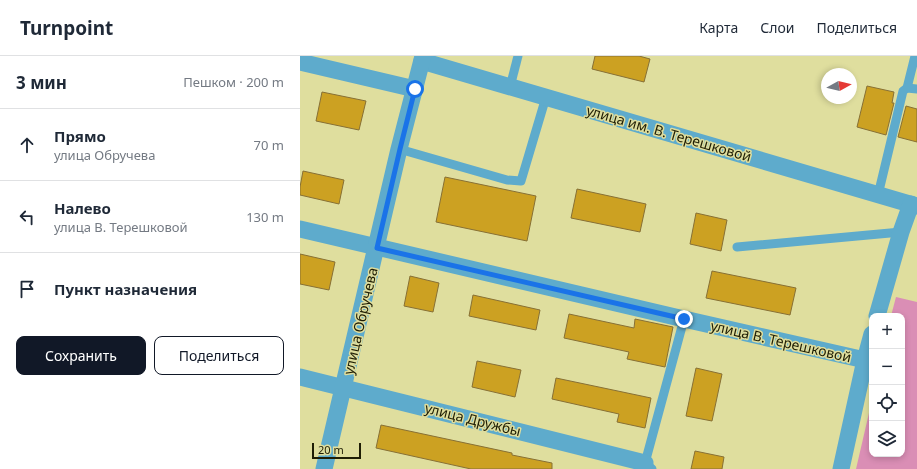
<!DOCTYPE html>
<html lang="ru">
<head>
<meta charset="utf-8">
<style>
	body { margin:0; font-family:"Noto Sans",sans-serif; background:#f6f6f7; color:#1f2937 }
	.controls { position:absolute; right:12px; bottom:12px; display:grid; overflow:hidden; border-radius:8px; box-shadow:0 2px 6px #0003 }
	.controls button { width:36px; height:36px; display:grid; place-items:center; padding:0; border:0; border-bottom:1px solid #e0e1e3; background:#fff; color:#1f2937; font:20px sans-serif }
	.compass { position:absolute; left:521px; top:12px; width:36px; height:36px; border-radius:50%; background:#fff; box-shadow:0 2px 6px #0003; rotate:82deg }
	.scale { position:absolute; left:12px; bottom:10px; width:49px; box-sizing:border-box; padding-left:4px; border:2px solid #1f1e05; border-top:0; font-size:11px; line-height:14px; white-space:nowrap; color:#1f1e05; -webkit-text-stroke:3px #dfde9e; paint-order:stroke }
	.stop { position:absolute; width:12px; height:12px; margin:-9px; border:3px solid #1a73e8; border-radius:50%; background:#fff }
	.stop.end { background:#1a73e8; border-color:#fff; box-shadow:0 1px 4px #0008 }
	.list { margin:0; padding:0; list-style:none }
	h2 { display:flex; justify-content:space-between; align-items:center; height:52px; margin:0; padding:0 16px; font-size:17px }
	h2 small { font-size:13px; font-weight:400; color:#747a83 }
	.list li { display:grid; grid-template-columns:26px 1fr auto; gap:12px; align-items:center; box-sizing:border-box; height:72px; padding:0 16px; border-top:1px solid #e0e1e3 }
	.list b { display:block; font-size:15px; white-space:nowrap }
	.list p { margin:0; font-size:13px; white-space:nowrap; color:#747a83 }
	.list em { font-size:13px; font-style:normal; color:#747a83 }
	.actions { display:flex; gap:8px; padding:12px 16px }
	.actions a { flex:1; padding:9px 0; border:1px solid #111827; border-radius:8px; text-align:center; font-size:14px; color:#111827 }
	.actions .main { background:#111827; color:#fff }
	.icon { flex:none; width:22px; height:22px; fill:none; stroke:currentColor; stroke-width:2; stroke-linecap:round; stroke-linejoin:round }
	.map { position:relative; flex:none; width:617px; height:413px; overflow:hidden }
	header { display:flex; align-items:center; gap:24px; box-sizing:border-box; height:56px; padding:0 20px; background:#fff; border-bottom:1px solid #e0e1e3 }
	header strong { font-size:19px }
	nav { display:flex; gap:22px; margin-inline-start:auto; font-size:14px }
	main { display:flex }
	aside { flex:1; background:#fff }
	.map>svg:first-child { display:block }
</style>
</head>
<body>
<header>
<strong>Turnpoint</strong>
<nav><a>Карта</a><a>Слои</a><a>Поделиться</a></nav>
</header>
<main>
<aside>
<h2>3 мин<small>Пешком · 200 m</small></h2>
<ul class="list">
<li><svg class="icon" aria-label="ahead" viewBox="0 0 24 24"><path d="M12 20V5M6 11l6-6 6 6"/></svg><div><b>Прямо</b><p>улица Обручева</p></div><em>70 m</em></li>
<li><svg class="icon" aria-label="left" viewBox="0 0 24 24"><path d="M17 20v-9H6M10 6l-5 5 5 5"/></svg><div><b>Налево</b><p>улица В. Терешковой</p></div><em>130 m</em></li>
<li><svg class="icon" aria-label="arrive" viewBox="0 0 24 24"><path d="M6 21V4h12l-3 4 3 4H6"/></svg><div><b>Пункт назначения</b></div></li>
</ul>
<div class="actions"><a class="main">Сохранить</a><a>Поделиться</a></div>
</aside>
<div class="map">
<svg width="617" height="413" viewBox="0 0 617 413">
	<rect width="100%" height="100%" fill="#dfde9e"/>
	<polygon fill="#da8eb5" points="596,241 617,246 617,413 556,413 572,344 572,398 602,398 602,260 591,260"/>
	<g fill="#cca122" stroke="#877035">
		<polygon points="295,0 339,0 350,3 344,26 292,13"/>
		<polygon points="567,30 594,36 592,47 594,47 586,79 557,71"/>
		<polygon points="22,36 66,45 59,74 16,65"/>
		<polygon points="606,50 617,53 617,86 598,81"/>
		<polygon points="3,115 44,124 39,148 0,139 0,131"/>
		<polygon points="145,121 236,140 227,185 136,166"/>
		<polygon points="277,133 346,148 340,176 271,162"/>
		<polygon points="396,157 427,164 421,195 390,188"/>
		<polygon points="0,198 35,206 29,234 0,228"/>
		<polygon points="412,215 496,232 490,259 406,242"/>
		<polygon points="110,220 139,227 133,256 104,250"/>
		<polygon points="173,239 240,254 236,274 169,260"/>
		<polygon points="269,258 334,272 335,263 373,271 365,311 327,303 329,296 264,282"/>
		<polygon points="177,305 221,314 215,341 172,331"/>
		<polygon points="396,312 422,318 412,365 386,360"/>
		<polygon points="256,322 351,342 345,372 317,366 319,358 252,343"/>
		<polygon points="81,369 212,397 212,399 252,407 252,413 171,413 76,392"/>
		<polygon points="395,395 424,401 422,413 391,413"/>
	</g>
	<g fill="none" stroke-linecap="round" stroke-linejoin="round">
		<g stroke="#5eabcc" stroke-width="9">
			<polyline points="210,31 218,0"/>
			<polyline points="607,32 615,0"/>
			<polyline points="99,93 207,124 221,125 246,41"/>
			<polyline points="578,139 603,35 607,32 617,33"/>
			<polyline points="437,191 601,176"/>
			<polyline points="352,413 345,407 384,263"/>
		</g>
		<g stroke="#5eabcc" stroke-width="17">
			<polyline points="122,5 617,150"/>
			<polyline points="0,6 115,33"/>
			<polyline points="0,173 384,263 565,304"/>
			<polyline points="577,260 601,176 611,148"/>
			<polyline points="0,321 345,407"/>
			<polyline points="24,413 99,93 123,0"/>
			<polyline points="541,413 565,304 572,278"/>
		</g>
	</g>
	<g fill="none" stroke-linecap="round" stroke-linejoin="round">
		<polyline stroke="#1a73e8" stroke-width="5" points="115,33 100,93 77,192 384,263"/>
	</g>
	<g text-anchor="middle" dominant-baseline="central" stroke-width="3" stroke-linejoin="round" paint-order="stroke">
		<g font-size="14" fill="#1f1e05" stroke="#dfde9e">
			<text transform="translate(369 77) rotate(16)">улица им. В. Терешковой</text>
			<text transform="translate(60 265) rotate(-77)">улица Обручева</text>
			<text transform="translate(481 285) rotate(13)">улица В. Терешковой</text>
			<text transform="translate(173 363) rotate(14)">улица Дружбы</text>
		</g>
	</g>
</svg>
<div class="controls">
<button>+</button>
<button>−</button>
<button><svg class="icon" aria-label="locate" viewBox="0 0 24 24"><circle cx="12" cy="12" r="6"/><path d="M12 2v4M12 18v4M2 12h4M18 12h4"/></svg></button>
<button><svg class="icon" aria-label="layers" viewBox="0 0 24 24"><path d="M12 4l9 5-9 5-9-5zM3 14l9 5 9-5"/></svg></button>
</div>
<svg class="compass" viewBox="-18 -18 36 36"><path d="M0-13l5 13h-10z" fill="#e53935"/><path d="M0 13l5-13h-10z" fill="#747a83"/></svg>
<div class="scale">20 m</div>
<div class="stop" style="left:115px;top:33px"></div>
<div class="stop end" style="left:384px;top:263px"></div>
</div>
</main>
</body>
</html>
